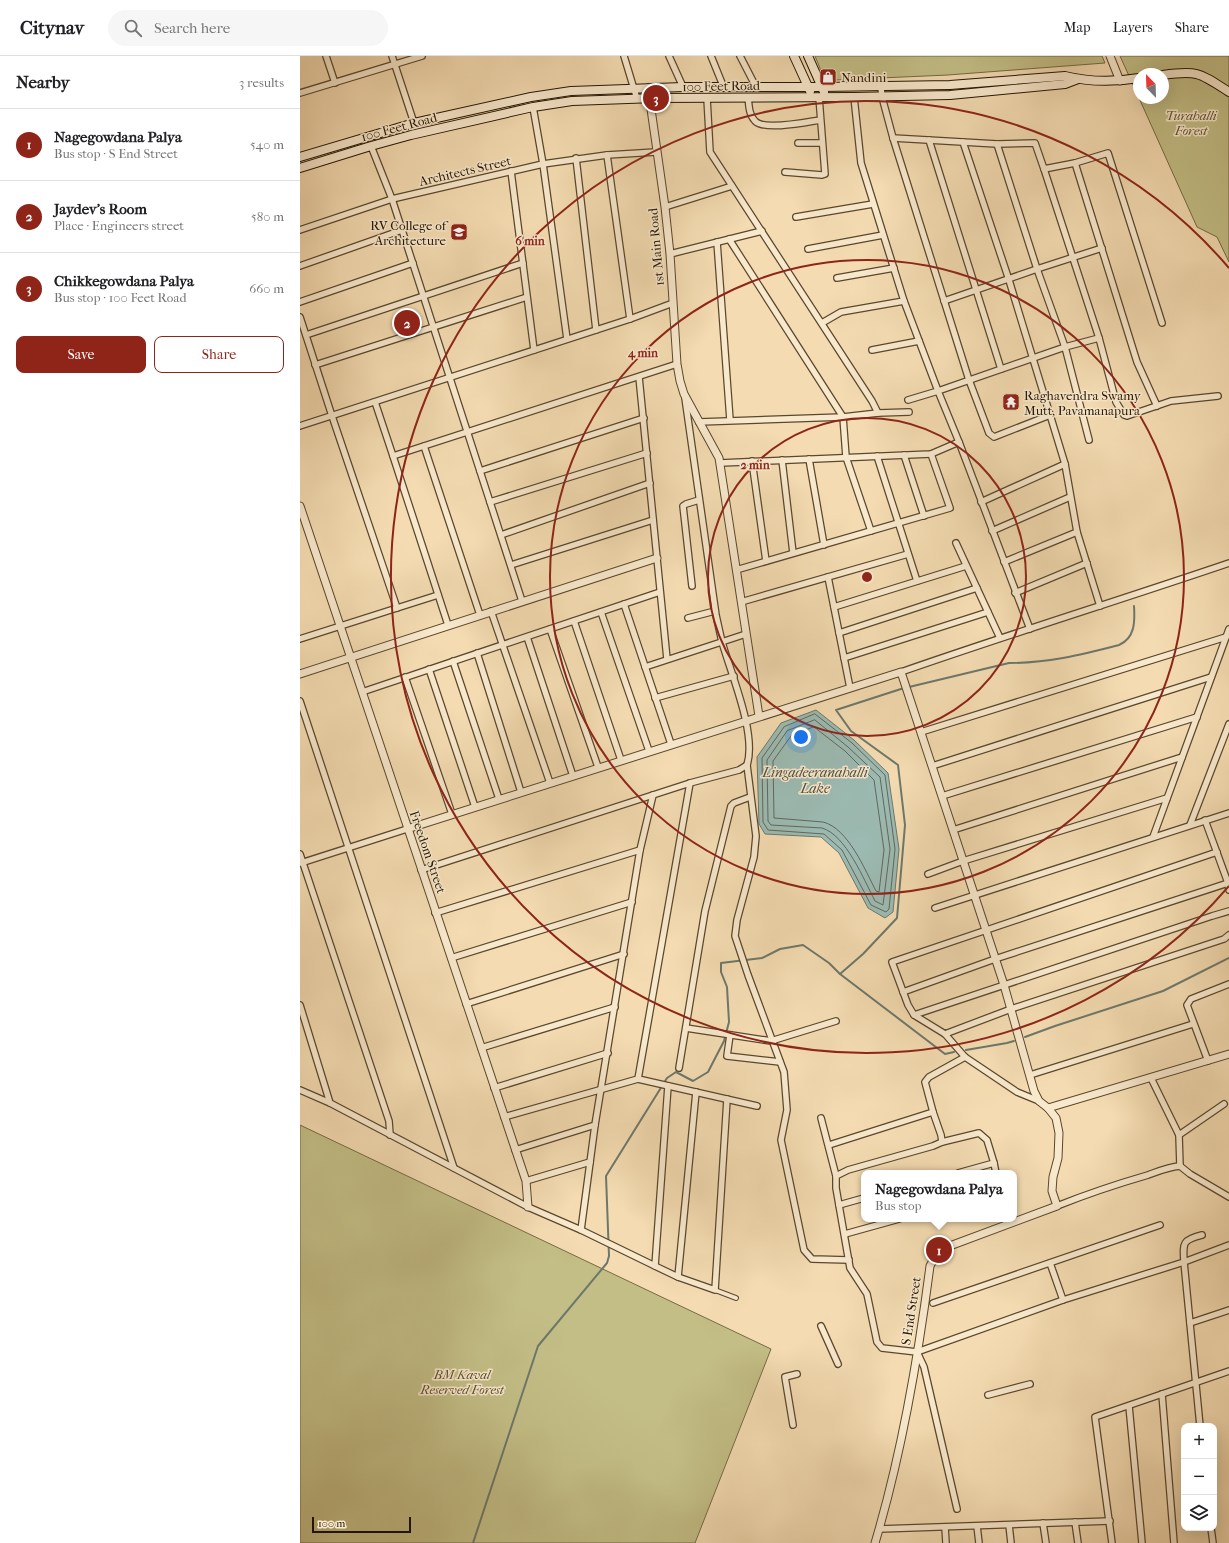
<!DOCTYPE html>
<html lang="en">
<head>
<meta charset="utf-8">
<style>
	body { margin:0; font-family:"IM FELL French Canon",serif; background:#f6f6f6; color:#202124 }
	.controls { position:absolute; right:12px; bottom:12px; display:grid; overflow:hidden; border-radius:8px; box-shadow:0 4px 16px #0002 }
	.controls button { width:36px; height:36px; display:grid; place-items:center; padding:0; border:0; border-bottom:1px solid #e0e0e0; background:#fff; color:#202124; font:20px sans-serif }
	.compass { position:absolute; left:833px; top:12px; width:36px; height:36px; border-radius:50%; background:#fff; box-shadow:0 4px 16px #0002; rotate:337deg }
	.scale { position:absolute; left:12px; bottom:10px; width:99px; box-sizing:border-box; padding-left:4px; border:2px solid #251603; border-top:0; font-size:11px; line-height:14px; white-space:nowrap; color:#251603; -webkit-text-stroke:3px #f8e8cc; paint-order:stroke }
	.you { position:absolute; left:501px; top:681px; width:14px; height:14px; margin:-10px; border:3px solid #fff; border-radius:50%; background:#1a73e8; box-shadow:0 0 0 6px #1a73e833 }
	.badge { display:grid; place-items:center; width:26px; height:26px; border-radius:50%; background:#8f2418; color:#fff; font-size:13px; font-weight:700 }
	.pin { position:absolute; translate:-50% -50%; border:2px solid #fff; box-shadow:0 1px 4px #0006 }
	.popup { position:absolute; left:561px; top:1114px; width:156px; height:52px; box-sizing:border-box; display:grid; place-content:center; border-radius:8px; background:#fff; filter:drop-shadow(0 1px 3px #0005); font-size:13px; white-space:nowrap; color:#757577 }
	.popup b { font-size:15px; color:#202124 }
	.popup::after { content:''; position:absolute; left:50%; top:100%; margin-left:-8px; border:8px solid transparent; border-top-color:#fff }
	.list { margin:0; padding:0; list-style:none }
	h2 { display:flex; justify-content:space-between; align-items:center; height:52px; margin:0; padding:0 16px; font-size:17px }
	h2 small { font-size:13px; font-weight:400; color:#757577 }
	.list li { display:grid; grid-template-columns:26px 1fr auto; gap:12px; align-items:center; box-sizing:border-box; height:72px; padding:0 16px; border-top:1px solid #e0e0e0 }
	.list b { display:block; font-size:15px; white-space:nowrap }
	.list p { margin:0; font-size:13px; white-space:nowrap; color:#757577 }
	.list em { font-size:13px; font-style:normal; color:#757577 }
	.actions { display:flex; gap:8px; padding:12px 16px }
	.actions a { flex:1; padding:9px 0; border:1px solid #8f2418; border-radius:8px; text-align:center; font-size:14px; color:#8f2418 }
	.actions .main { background:#8f2418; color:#fff }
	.icon { flex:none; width:22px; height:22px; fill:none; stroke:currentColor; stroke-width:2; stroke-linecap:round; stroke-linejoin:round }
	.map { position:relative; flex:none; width:929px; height:1487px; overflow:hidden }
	header { display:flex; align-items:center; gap:24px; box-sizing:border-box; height:56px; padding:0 20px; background:#fff; border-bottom:1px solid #e0e0e0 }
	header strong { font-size:19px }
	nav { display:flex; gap:22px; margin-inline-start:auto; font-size:14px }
	.search { width:280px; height:36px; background:#f6f6f6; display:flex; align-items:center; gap:10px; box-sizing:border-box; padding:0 14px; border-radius:22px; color:#757577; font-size:15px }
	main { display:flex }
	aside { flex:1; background:#fff }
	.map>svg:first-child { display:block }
</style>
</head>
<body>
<header>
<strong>Citynav</strong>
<div class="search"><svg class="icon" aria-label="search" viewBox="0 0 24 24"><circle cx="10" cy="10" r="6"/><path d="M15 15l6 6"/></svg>Search here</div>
<nav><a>Map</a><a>Layers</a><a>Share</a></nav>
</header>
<main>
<aside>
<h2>Nearby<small>3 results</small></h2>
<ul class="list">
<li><span class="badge">1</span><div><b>Nagegowdana Palya</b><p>Bus stop · S End Street</p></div><em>540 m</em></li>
<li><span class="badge">2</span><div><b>Jaydev's Room</b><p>Place · Engineers street</p></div><em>580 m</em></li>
<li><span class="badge">3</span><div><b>Chikkegowdana Palya</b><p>Bus stop · 100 Feet Road</p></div><em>660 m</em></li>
</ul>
<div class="actions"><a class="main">Save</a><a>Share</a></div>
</aside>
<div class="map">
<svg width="929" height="1487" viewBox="0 0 929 1487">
	<rect width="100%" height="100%" fill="#f4dbb1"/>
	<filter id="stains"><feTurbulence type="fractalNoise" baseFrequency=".005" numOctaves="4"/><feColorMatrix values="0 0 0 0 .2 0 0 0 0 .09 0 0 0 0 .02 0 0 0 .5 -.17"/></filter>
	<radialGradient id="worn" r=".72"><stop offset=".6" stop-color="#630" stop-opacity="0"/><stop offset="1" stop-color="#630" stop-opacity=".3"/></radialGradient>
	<g fill="#c3be86" stroke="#746a44">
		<polygon points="515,0 802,0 805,7 648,19 535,24 532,16 522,17"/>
		<polygon points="820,0 929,0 929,206 917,181 897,171 839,42 863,42 863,18 839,18 839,42"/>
		<polygon points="0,1069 471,1293 395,1487 0,1487"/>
	</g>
	<polygon fill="#9cbab2" stroke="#6c786c" points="516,654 554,684 588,717 599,793 593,856 585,862 568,852 539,797 521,781 465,778 459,768 457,701 481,667"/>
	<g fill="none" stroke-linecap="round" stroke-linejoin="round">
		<g stroke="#60685a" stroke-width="1">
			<polygon points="515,658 552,687 585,719 595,793 589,853 586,856 571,849 542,794 524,778 468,774 463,766 462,702 484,671"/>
			<path d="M515,664L548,691L580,721L590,793L583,849L575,845C564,824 546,779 522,772L471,769L468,765L467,704L487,675Z"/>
			<path d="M514,671L545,695L574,724L584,794L579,836L576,835C565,814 548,772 523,766L474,762L473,705L491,680Z"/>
		</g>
		<g stroke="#6c786c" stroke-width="2">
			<path d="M609,631L709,607C748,607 781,599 819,589C835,582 835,566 834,550"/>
			<polyline points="540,918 645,998 654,996"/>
			<polyline points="725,981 755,970 863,935 929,902"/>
			<polyline points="666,994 707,987 714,985"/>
			<polyline points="173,1487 238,1290 307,1207 309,1200 306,1120 367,1022 376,1016 393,1025 408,1016 424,985 429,966 427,931 421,916 421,907 462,902 480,893 503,889 529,907 540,918 563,898 597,862 605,769 598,709 551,675 536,654 604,632"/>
		</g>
		<defs>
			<polyline id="pedestrian" points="415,1234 436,1242"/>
			<g id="minor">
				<polyline points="26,0 35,27"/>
				<polyline points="92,0 114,67"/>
				<polyline points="324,0 337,43"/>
				<polyline points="369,0 383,31"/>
				<polyline points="411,0 424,32"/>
				<polyline points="440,0 456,31"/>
				<polyline points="581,31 582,41 593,82 669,324 689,377 694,381 750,359"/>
				<polyline points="0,37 122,0"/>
				<path d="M448,41C449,50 449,59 455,65C464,75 507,66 520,64"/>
				<polyline points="233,51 243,108 267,283"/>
				<polyline points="593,82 697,88 735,87 744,113 775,107 808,97 862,267"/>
				<polyline points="629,84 701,313"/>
				<polyline points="663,86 709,224 765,408 777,476 800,550"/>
				<polyline points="498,87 522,87"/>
				<polyline points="697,88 737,213 765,291 789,384"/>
				<polyline points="71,90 92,143 222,545"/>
				<polyline points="307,99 330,263"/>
				<polyline points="276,102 296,274"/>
				<polyline points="775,107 837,306 857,350"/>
				<polyline points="744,113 799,282 816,346 824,359 827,360 871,345 918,340"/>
				<polyline points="211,115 234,294"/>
				<polyline points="485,116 522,119 525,118 519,41"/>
				<polyline points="365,151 432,130"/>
				<polyline points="496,161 573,148"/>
				<polyline points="0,174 92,143 243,108 307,99 356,96"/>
				<polyline points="429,183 543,361 546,401 571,475"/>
				<polyline points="417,186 430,364"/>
				<polyline points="508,193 583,179"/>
				<polyline points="370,198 462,175"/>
				<polyline points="0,210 102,174"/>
				<polyline points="537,222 594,212"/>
				<polyline points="604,245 638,335 608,344"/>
				<polyline points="644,245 737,213 802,192"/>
				<polyline points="0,246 113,207"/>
				<polyline points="0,261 32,360 97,552 0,583"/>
				<polyline points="522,267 541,256 604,245 561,107 554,41"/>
				<polyline points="6,279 223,207"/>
				<polyline points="572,294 619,285"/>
				<polyline points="15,309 227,241"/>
				<polyline points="339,321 367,603"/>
				<polyline points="75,346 93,400"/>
				<polyline points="578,357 609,356"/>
				<polyline points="399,366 543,361 578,357 572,345 410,96 407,42"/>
				<polyline points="0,370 330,263 373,247"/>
				<polyline points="124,390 180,559"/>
				<polyline points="604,399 624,460"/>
				<polyline points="577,400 617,525"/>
				<polyline points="509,403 524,489"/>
				<polyline points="482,404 493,497"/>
				<polyline points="452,405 466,505"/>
				<polyline points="420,407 631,398 659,386"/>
				<polyline points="180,415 344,362"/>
				<polyline points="190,446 347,397"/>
				<polyline points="681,446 765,408"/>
				<polyline points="692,475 770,441"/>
				<polyline points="201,479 350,427"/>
				<polyline points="656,487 700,582"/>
				<polyline points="704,506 777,476"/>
				<polyline points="211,509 353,464"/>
				<polyline points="436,514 650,452 631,398"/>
				<polyline points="528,521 550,632"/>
				<polyline points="392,530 383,450 386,448 399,444"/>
				<polyline points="715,537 787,507"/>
				<polyline points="441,546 608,498"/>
				<polyline points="324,548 371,688"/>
				<polyline points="534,551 666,510"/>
				<polyline points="97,552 138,539"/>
				<polyline points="191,555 250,727"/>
				<polyline points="301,556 349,695"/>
				<polyline points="388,562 415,555"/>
				<polyline points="274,565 321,704"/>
				<polyline points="148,569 93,400 377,308"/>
				<polyline points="250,573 298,711"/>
				<polyline points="730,573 659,386 638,335 765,291 799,282"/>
				<polyline points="539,577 677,532"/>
				<polyline points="227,581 273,720"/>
				<polyline points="177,597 221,736"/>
				<polyline points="544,602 688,556"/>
				<polyline points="153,605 199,743"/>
				<polyline points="345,611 446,578"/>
				<polyline points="129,613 175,751"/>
				<path d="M601,616C710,578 820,544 929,507"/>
				<polyline points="105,621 152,758"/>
				<polyline points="62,636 360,536"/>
				<polyline points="355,642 434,620"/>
				<polyline points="0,645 154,1112"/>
				<polyline points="621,676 926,581"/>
				<polyline points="447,709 456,780 454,801 437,864 435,880 448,919 484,1016 487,1054 481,1084 504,1194 512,1203 549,1204"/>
				<polyline points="632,710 911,621"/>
				<polyline points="642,740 897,661"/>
				<polyline points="905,764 928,827 929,834"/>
				<polyline points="890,769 929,668"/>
				<polyline points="653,774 882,701"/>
				<polyline points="853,781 929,573"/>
				<polyline points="917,796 592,906 608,949 614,959 645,978 711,953 924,883 929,879"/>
				<polyline points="0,798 89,1065 90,1079"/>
				<polyline points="1,807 107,773"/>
				<path d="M121,814L390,727L439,714L447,709C457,678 431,618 422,586C420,577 418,568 416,559L385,342"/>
				<polyline points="628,818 663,805 867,742"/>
				<polyline points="635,852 929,757"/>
				<polyline points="135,857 340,794 353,739"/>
				<polyline points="151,902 332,846"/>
				<polyline points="603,936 695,903 928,827"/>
				<polyline points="166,948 324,898"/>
				<polyline points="0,949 30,1047"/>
				<polyline points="614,959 912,860 929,855"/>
				<polyline points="386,972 471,985 536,965"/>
				<polyline points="645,978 665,1001 717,1036 739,1045"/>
				<polyline points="430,979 427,1000 480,1006"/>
				<polyline points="181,992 315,951"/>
				<path d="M665,1001L629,1021L625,1026L633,1056L641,1079L642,1086L633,1090L548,1114L536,1120V1132L550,1212L567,1238L577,1286L582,1292L617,1296L763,1244L884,1206C883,1187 882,1184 902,1179"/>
				<polyline points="908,1005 887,949 891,943 929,928"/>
				<polyline points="379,1012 405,855 431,750 434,747 450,741"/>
				<polyline points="730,1019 893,968"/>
				<polyline points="851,1022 879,1079 880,1110"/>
				<polyline points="338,1023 457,1050"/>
				<polyline points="194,1032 308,997"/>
				<polyline points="0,1034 30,1047 228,1151 281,1174 295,1069"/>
				<polyline points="204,1061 338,1023 390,727"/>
				<polyline points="521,1062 536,1120"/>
				<polyline points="879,1079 924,1048"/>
				<polyline points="642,1086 679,1077 687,1084 694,1107 658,1117"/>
				<polyline points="529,1089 633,1056"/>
				<polyline points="215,1094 295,1069 340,794"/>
				<polyline points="694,1107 696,1117"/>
				<polyline points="226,1125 290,1106"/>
				<polyline points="539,1149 564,1142"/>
				<path d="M757,1150C787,1138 817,1128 848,1119C859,1115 868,1111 880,1110L890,1118L929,1141"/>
				<polyline points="281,1174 355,1210 368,1030"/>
				<polyline points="545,1178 599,1163"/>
				<polyline points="750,1207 763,1244"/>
				<polyline points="355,1210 378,1221 396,1036"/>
				<polyline points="378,1221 415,1234 427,1043"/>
				<polyline points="633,1247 860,1169"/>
				<polyline points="890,1267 929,1254"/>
				<polyline points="521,1270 538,1308"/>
				<polyline points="617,1296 624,1311 657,1453"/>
				<polyline points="862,1338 874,1487"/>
				<polyline points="688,1339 730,1328"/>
				<polyline points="829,1350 842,1487"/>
				<polyline points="493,1369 485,1321 497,1318"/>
				<polyline points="900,1370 884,1206 929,1189"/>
				<polyline points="775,1466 778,1487"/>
				<polyline points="743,1467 746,1487"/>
				<polyline points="709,1469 711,1487"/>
				<polyline points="677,1470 679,1487"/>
				<polyline points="645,1471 646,1487"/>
				<polyline points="911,1472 913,1487"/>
				<polyline points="579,1473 810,1465"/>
				<polyline points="812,1487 795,1361 929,1315"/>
			</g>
			<g id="tertiary">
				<polyline points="810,0 820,25"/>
				<polyline points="348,32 365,151 370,198 377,308 380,325 384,338 419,402 459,660"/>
				<polyline points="0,450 226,1125 228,1151"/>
				<polyline points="0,618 357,502"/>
				<path d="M107,773L601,616L704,929L734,1035L739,1045L748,1052L756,1062L759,1077L758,1102L753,1121L752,1135L757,1150L639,1194L630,1210C618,1303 602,1397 575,1487"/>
				<polyline points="748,1052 929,998"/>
			</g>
			<g id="secondary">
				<polyline points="494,0 510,35"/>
				<polyline points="508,0 524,36"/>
				<path d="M863,19C898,14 900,17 929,36"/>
				<path d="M0,101L114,67L231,41L271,35L383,31H522L650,29L765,20C789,26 815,26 839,22"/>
				<polyline points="0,112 71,90 111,79 233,51 272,45 356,42 554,41 650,39 765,28 778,23"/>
			</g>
		</defs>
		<use href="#pedestrian" stroke="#59472e" stroke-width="6"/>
		<use href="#minor" stroke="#59472e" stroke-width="8"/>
		<use href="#tertiary" stroke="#59472e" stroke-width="9"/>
		<use href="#secondary" stroke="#251603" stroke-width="10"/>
		<use href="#pedestrian" stroke="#f8e8cc" stroke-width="4"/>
		<use href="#minor" stroke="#f8e8cc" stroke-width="5.5"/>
		<use href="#tertiary" stroke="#f8e8cc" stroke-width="7"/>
		<use href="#secondary" stroke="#f8e8cc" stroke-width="8"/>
	</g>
	<g fill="none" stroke="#8f2418" stroke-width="2">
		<circle cx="567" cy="521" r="159"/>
		<circle cx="567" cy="521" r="317"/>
		<path d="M929 830A476 476 0 1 1 929 212"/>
	</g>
	<defs>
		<symbol id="shop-square" viewBox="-11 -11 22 22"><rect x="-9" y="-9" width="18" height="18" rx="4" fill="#8f2418" stroke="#f8e8cc"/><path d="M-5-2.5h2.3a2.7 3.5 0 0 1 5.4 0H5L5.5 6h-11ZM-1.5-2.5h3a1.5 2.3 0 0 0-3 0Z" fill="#fff"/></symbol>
		<symbol id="university-square" viewBox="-11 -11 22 22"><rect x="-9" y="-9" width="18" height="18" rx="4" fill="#8f2418" stroke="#f8e8cc"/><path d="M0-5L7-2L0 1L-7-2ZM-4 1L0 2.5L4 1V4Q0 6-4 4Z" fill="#fff"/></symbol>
		<symbol id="temple-square" viewBox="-11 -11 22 22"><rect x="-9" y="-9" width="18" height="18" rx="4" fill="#8f2418" stroke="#f8e8cc"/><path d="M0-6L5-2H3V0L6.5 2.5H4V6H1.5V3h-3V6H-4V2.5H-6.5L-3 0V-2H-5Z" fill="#fff"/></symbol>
	</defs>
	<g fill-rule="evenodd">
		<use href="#shop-square" x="518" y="11" width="20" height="20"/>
		<use href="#university-square" x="149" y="166" width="20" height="20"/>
		<use href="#temple-square" x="701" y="336" width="20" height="20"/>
	</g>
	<g text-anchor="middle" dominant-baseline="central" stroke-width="3" stroke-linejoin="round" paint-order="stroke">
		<g font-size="13" fill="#251603" stroke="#f8e8cc" text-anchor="start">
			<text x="541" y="21">Nandini</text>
			<text x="146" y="169" text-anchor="end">RV College of<tspan x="146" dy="15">Architecture</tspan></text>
			<text x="724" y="339">Raghavendra Swamy<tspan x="724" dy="15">Mutt, Pavamanapura</tspan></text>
		</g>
		<g font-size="13" fill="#251603" stroke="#f8e8cc">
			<text transform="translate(421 30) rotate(-1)">100 Feet Road</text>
			<text transform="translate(99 71) rotate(-15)">100 Feet Road</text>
			<text transform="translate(165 115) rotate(-13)">Architects Street</text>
			<text transform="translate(356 191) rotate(-95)">1st Main Road</text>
			<text transform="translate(128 796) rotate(71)">Freedom Street</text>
			<text transform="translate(611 1255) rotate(-81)">S End Street</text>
		</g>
		<g font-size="13" font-style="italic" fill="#5c5131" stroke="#f8e8cc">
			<text x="891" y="59">Turahalli<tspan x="891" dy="15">Forest</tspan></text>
			<text x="162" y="1318">BM Kaval<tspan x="162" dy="15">Reserved Forest</tspan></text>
		</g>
		<g font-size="14" font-style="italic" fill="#4f4f40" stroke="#f8e8cc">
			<text x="515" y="716">Lingadeeranahalli<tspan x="515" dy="16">Lake</tspan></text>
		</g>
	</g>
	<circle cx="567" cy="521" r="6" fill="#8f2418" stroke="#f8e8cc" stroke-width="2"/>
	<g font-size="12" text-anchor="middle" font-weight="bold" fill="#8f2418" stroke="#f8e8cc" stroke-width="3" stroke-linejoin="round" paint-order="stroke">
		<text x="230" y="189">6 min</text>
		<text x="343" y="301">4 min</text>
		<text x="455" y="413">2 min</text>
	</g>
	<rect width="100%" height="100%" filter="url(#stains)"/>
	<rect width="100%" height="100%" fill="url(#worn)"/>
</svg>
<div class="controls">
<button>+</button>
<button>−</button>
<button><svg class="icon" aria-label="layers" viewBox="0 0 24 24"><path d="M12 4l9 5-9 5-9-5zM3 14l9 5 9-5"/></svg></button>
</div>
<svg class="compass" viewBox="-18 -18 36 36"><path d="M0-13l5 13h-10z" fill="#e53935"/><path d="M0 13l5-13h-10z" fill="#757577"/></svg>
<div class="scale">100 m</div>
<div class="you"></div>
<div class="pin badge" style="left:639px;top:1194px">1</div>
<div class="popup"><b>Nagegowdana Palya</b>Bus stop</div>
<div class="pin badge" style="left:107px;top:267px">2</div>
<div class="pin badge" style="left:356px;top:42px">3</div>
</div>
</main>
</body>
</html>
